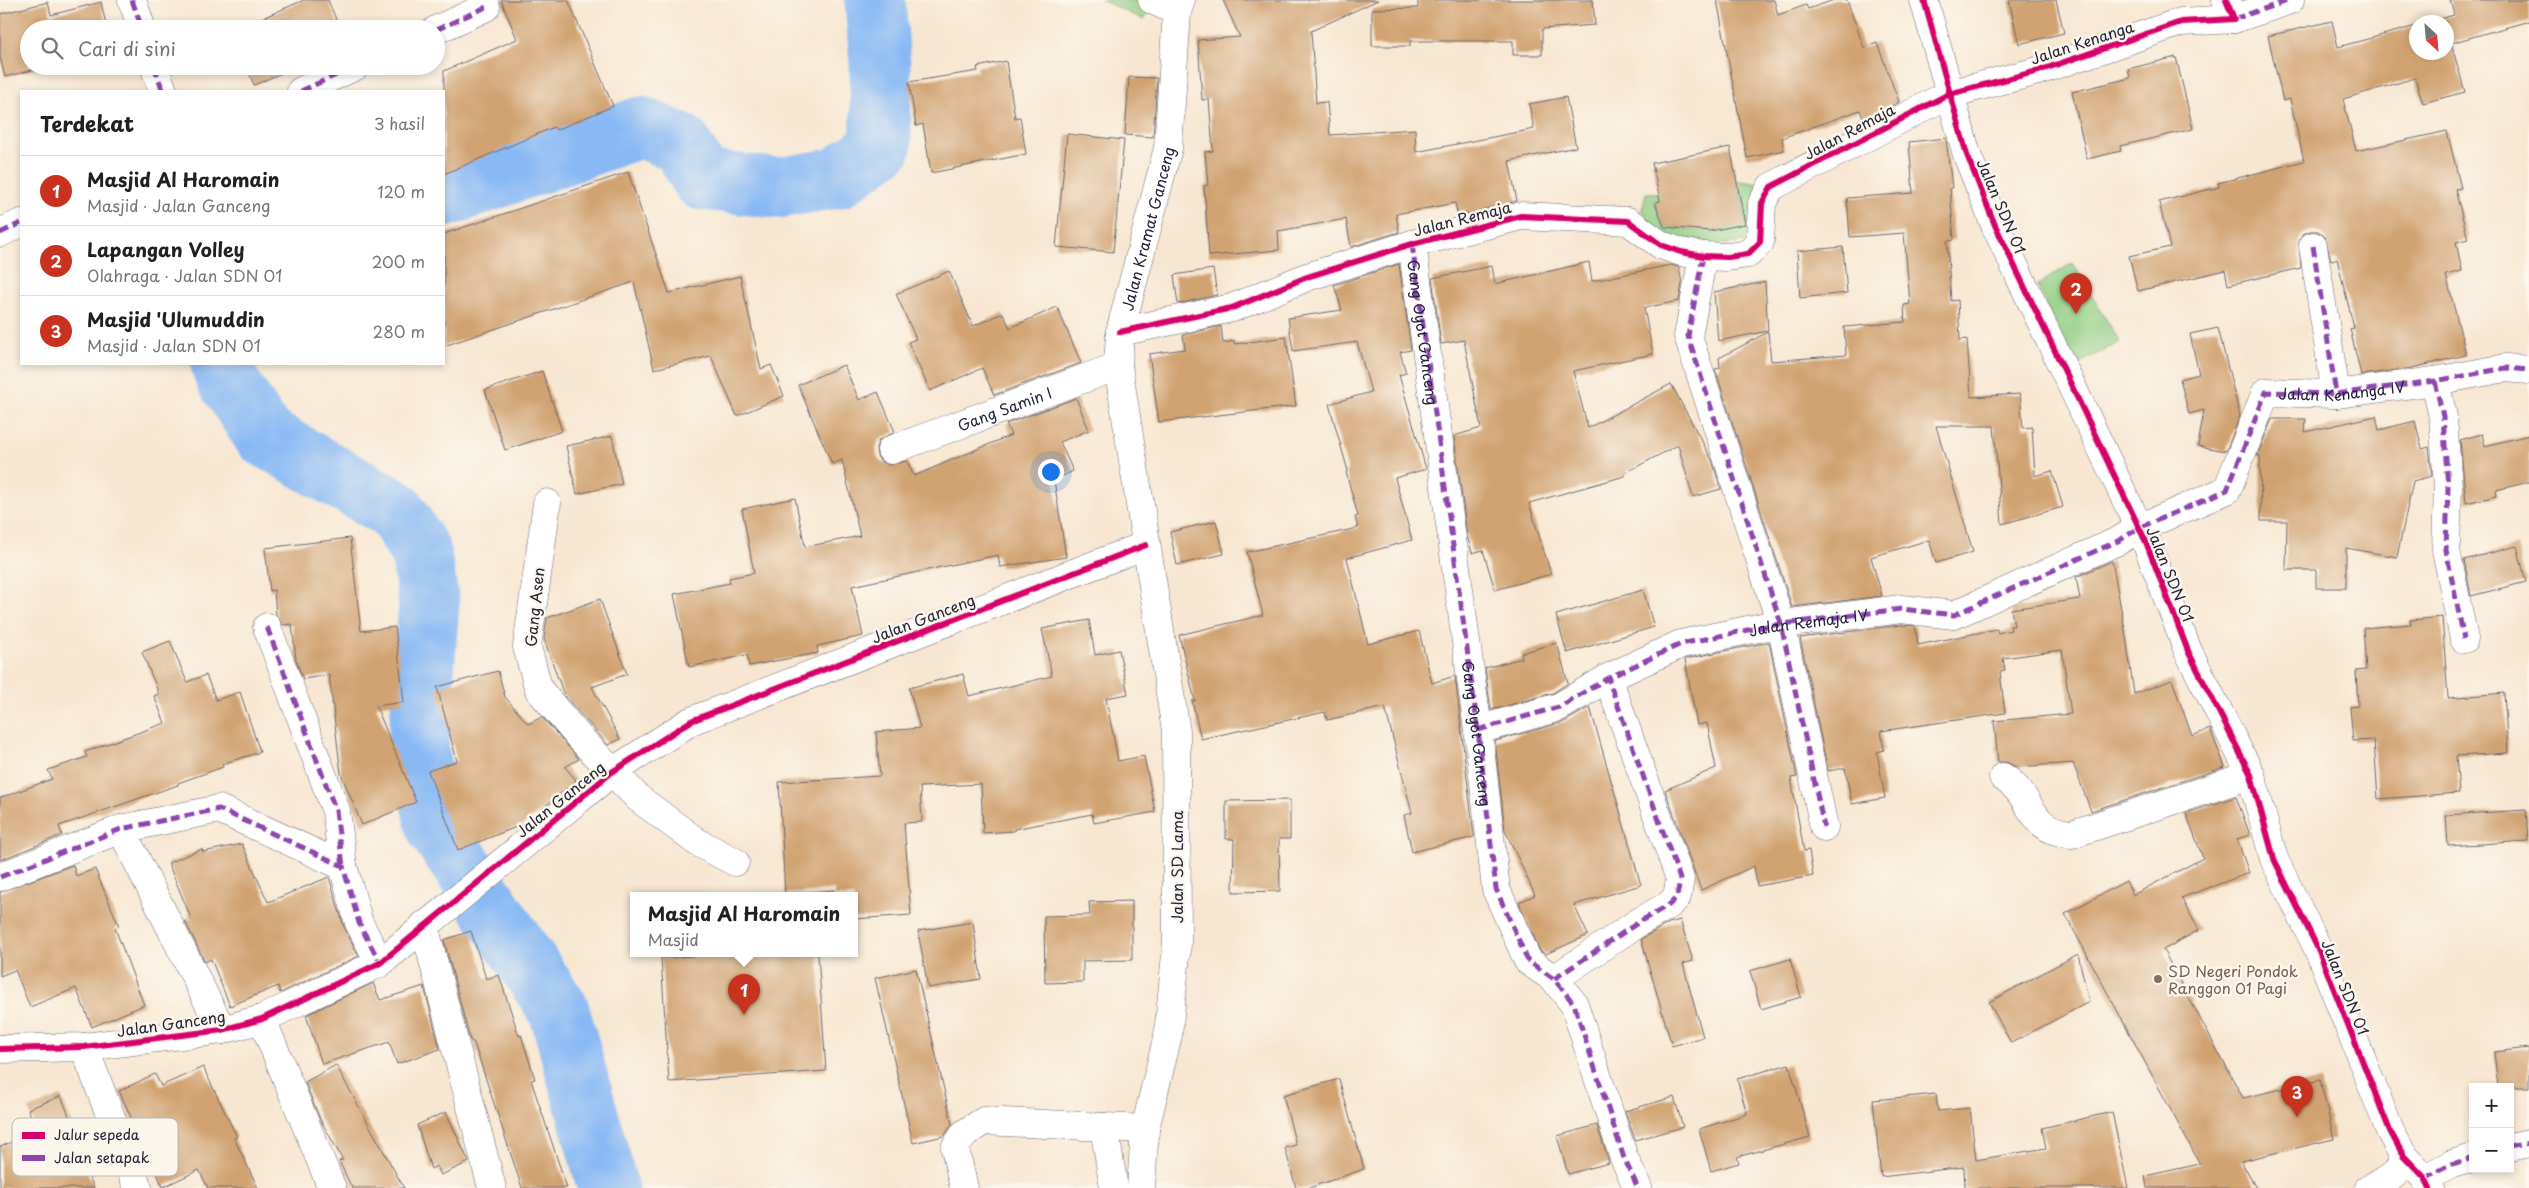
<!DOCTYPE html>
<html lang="id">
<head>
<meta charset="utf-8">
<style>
	body { margin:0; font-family:"Playpen Sans",sans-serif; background:#f2f2f2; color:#202124 }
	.controls { position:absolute; right:15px; bottom:15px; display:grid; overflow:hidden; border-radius:0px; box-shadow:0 2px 8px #0003 }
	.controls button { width:45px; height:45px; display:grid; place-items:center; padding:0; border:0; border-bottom:1px solid #e0e0e0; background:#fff; color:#202124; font:25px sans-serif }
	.compass { position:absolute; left:2409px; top:15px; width:45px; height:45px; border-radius:50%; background:#fff; box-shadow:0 2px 8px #0003; rotate:154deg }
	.you { position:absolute; left:1050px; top:471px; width:18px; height:18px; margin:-12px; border:4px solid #fff; border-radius:50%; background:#1a73e8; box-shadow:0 0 0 8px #1a73e833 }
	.badge { display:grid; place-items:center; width:32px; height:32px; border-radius:50%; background:#c8321e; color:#fff; font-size:16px; font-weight:700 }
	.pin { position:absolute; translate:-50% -41px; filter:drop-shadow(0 1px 2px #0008) }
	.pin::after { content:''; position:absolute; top:26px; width:18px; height:15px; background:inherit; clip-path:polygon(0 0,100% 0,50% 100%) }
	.popup { position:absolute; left:630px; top:892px; width:228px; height:65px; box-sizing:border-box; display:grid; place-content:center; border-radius:0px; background:#fff; filter:drop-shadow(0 1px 4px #0005); font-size:16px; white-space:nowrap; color:#757577 }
	.popup b { font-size:19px; color:#202124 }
	.popup::after { content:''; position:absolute; left:50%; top:100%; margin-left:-10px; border:10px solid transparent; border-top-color:#fff }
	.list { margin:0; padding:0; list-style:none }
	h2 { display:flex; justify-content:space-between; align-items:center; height:65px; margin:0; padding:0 20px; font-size:21px }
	h2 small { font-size:16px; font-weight:400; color:#757577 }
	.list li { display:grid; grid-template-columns:32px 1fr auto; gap:15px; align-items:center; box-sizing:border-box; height:70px; padding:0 20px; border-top:1px solid #e0e0e0 }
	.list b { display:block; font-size:19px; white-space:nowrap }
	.list p { margin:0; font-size:16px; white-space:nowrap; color:#757577 }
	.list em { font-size:16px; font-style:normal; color:#757577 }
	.icon { flex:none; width:28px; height:28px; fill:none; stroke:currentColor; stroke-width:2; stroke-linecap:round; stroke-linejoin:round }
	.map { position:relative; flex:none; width:2529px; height:1188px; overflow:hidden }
	.search { position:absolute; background:#fff; box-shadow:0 2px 8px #0003; left:20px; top:20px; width:425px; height:55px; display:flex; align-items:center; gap:12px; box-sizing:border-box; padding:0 18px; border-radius:28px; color:#757577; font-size:19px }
	.panel { position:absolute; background:#fff; box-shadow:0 2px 8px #0003; left:20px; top:90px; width:425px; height:275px; border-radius:0px }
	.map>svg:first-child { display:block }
</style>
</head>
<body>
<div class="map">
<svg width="2529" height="1188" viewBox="0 0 2529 1188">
	<rect width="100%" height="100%" fill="#fbf7ec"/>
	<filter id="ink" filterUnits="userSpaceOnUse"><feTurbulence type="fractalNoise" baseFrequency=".02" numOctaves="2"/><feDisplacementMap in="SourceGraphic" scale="10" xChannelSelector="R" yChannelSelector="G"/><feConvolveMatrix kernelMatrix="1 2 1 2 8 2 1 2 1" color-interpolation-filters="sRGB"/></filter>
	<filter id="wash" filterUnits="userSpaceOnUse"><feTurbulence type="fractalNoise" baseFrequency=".0096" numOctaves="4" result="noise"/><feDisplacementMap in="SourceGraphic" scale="20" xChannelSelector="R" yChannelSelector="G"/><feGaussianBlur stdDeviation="1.12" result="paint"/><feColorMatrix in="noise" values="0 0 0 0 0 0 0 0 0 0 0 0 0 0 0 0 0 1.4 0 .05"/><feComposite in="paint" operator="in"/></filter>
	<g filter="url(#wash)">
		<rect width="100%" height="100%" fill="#f7e7d2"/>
		<g fill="#92ce83" stroke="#5a785f" fill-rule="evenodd">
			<polygon points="1101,0 1158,0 1144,20"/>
			<path d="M1731,180L1764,184L1753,241L1689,248L1660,238L1642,209L1646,193L1684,192ZM1739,189L1746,224L1710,231L1664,227L1655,202Z"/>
			<polygon points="2072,263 2120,342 2072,367 2038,285"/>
		</g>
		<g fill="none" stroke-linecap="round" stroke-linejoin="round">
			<g stroke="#88b9f4" stroke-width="61">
				<polyline points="444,197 641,127 681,144 702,180 778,188 837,178 881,147 880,63 875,0"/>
				<polyline points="221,364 226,378 264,436 395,510 421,553 429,603 418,751 437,828 559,1010 608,1188"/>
			</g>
		</g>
		<g id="blocks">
			<g fill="#d1a372">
				<polygon points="304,0 328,0 340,29 237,29"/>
				<polygon points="501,0 568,0 613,106 556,130 554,127 444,174 444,71 517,39"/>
				<polygon points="1223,0 1378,0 1311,31 1316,103 1327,102 1330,135 1415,129 1416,152 1534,129 1529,104 1566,97 1576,147 1509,161 1517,201 1458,216 1455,203 1396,214 1399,232 1351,247 1346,219 1278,231 1279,250 1209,256 1204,186 1208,185 1205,152 1213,151 1209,99 1202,100 1198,40 1240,37"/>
				<polygon points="1418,0 1593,0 1595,25 1542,29 1542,55 1513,55 1513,41 1410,41 1410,46 1372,46 1372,9 1418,8"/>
				<polygon points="1717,0 1774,0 1778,15 1806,5 1808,9 1834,0 1847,0 1864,48 1877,43 1899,102 1864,121 1860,110 1782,138 1784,150 1747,158"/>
				<polygon points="2009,0 2056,0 2064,33 2019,44"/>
				<polygon points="2450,0 2529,0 2529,21 2451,43 2465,92 2423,103 2415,78 2343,99 2356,151 2447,131 2461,188 2455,189 2468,239 2456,242 2462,271 2446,275 2466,355 2412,368 2361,375 2350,329 2354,328 2337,259 2331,260 2325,237 2318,231 2310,231 2303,234 2299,240 2301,268 2228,285 2225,270 2138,291 2129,256 2170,247 2159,202 2219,187 2218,183 2304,161 2290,99 2283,101 2268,36 2332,21 2338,47 2416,26 2416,52 2446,52 2446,22 2428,22 2454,15"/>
				<polygon points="48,2 51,15 101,2 107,29 29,29 29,66 48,66 5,77 0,57 0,14"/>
				<polygon points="2176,57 2193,129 2120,146 2121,151 2087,159 2072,92 2130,78 2128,69"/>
				<polygon points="1006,61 1015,118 1020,117 1026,154 931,173 923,124 916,126 909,82 978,71 977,67"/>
				<polygon points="246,66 298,66 254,85"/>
				<polygon points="1129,77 1157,78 1153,137 1125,135"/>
				<polygon points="1067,134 1124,140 1113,252 1056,247"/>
				<polygon points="1946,138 1952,188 1950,188 1954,240 1947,241 1951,301 1958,300 1960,340 1967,339 1971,397 2020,394 2023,428 2032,427 2035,476 2052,471 2063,507 2002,524 1994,426 1936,426 1973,552 1936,563 1929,540 1871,557 1882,596 1792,607 1715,369 1720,368 1719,358 1768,332 1771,361 1846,355 1844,327 1905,322 1904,305 1910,304 1904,233 1850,237 1847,198 1913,193 1909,142"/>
				<polygon points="1730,147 1745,224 1710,231 1664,227 1655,202 1660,201 1652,163"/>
				<polygon points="628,172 669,293 740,276 761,369 771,365 784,396 737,416 711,356 654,369 634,282 444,346 444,234"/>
				<polygon points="1843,247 1847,293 1800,298 1797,251"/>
				<polygon points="1589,262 1592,281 1671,265 1679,267 1682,284 1679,301 1644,308 1653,354 1573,371 1588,428 1671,384 1712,460 1721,489 1693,497 1678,445 1625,473 1625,476 1529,503 1551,574 1495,590 1483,550 1472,553 1467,535 1454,436 1481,428 1464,340 1441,344 1432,278 1492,266 1495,284"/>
				<polygon points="1399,264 1411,350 1400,352 1406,373 1399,375 1426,469 1395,478 1412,540 1347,558 1368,644 1419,631 1432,683 1455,676 1474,837 1412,852 1404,815 1412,813 1385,707 1327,720 1325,712 1201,739 1192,701 1195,701 1179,635 1263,615 1247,552 1358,528 1355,517 1358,516 1346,472 1348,471 1329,404 1371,392 1357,342 1293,351 1288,318 1342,310 1334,285"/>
				<polygon points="1213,269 1217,295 1178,304 1174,275"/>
				<polygon points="949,271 973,326 1003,313 1010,328 1057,307 1081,363 994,395 982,368 930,391 908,342 916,339 896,294"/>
				<polygon points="1765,282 1768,331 1718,341 1714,292"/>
				<polygon points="1221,326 1223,343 1234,341 1235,344 1286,337 1296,406 1159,422 1149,354 1185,349 1183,335"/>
				<polygon points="2218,328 2240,416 2226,451 2198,446 2204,410 2189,414 2180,379 2199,374 2190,334"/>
				<polygon points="844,365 859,400 878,392 895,432 879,440 876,448 877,456 881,462 889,465 907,461 914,476 1011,435 1006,424 1076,398 1089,430 1060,442 1073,471 1054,480 1066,557 1000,567 998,555 852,586 863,636 817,646 818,653 749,666 747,655 689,667 674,594 730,583 729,578 754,573 742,509 795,498 805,547 860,536 842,460 832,464 798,385"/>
				<polygon points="542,371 562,431 505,450 485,390"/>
				<polygon points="2376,416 2379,430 2415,421 2422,449 2429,447 2432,476 2413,481 2397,557 2346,548 2346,588 2316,588 2316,570 2286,570 2287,521 2261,521 2260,456 2257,456 2272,419 2306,419 2305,432"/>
				<polygon points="2482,434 2485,446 2529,435 2529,482 2496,490 2497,496 2466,503 2460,440"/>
				<polygon points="612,436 622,484 577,494 566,446"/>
				<polygon points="1216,521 1224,554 1177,565 1170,532"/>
				<polygon points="350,538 361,631 395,627 404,702 376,706 416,802 362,825 341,774 329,675 303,679 296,660 292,624 283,625 276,615 274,590 270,591 265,548"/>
				<polygon points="2517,546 2526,582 2471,596 2464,560"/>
				<polygon points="2112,561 2125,630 2134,694 2172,680 2192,736 2210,729 2225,767 2091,811 2073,763 2016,767 2006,762 1998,762 1994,721 2071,714 2062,650 2003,658 2005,671 2000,672 2005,713 1881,731 1884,750 1877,752 1885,798 1852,804 1845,768 1828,771 1800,638 1901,625 1915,626 1918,645 1997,629 1998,633 2011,630 2010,626 2014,626 2011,609 2080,599 2076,577"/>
				<polygon points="1643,590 1654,627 1567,653 1556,615"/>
				<polygon points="600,599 627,674 592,687 620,739 608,745 564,695 544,639 547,618"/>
				<polygon points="2442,617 2448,698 2504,693 2508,753 2456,756 2459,793 2378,799 2374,740 2353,741 2350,707 2358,706 2356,671 2366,670 2363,628 2411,624 2410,620"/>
				<polygon points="1089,620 1095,655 1119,650 1128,694 1106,698 1118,761 1144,756 1155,812 1094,823 1092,814 1014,829 1014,831 983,833 981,784 920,787 922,822 904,823 911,915 854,919 854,896 834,896 834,890 785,894 779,782 880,776 876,732 920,728 909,688 963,674 969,696 1052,676 1042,629"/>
				<polygon points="170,641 187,682 206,675 216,700 240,692 260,752 222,764 223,767 178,783 178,785 59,826 62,835 0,860 0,798 52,779 48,770 87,757 85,752 165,723 154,696 159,694 142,652"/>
				<polygon points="1769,642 1797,777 1791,778 1804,851 1809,850 1813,876 1757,886 1754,866 1701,890 1665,790 1716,768 1707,723 1697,725 1685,659"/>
				<polygon points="1557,643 1568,683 1553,693 1491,710 1485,668 1522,658 1521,653"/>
				<polygon points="498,671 505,697 528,724 542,717 579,759 565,767 576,780 524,824 458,850 428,771 457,761 437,687"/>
				<polygon points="1590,707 1641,885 1574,905 1588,935 1546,954 1540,951 1519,902 1535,895 1505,830 1495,741 1564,722"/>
				<polygon points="2236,797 2250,835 2237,839 2249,873 2181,898 2199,930 2163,950 2243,1098 2320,1080 2334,1139 2241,1161 2256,1188 2147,1188 2145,1176 2200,1164 2065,914 2126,881 2133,895 2203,858 2186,813"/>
				<polygon points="1290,800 1290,839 1279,839 1280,891 1233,892 1234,839 1226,839 1226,801"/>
				<polygon points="2526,810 2528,841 2448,846 2446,815"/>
				<polygon points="242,844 268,902 329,877 344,927 359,956 280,993 278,986 230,1006 211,959 205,962 185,921 191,918 168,863 202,849 203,852"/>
				<polygon points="73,865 76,876 95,869 119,926 115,928 144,1005 92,1027 76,988 30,1007 15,970 0,976 0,892"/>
				<polygon points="1132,901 1132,960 1083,961 1083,982 1045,983 1044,916 1090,915 1089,902"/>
				<polygon points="1680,920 1693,961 1683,964 1703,1037 1672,1046 1641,939 1669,923"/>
				<polygon points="973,922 981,979 928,988 918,931"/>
				<polygon points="471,931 486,979 499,975 519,1036 521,1035 535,1079 531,1080 567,1188 522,1188 474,1043 470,1040 444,940"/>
				<polygon points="725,954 818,954 826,1071 669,1082 661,958"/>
				<polygon points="2078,954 2089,1002 2011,1043 1989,1002"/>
				<polygon points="1790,959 1801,997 1761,1009 1750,971"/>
				<polygon points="916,969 952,1124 944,1136 913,1143 875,978"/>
				<polygon points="373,983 380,1000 424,986 440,1049 397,1064 389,1042 322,1064 306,1015"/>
				<polygon points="2529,1048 2529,1087 2498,1087 2494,1052"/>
				<polygon points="1789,1064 1810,1137 1737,1157 1739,1163 1711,1171 1699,1129 1747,1114 1737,1079"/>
				<polygon points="336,1065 349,1089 404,1188 352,1188 339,1161 343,1160 320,1119 305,1082"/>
				<polygon points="203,1067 237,1137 234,1138 258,1188 208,1188 199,1170 163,1187 119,1091 155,1074 161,1086"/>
				<polygon points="1339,1079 1364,1169 1309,1188 1296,1188 1285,1148 1296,1145 1283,1095"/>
				<polygon points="1936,1094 1938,1111 1970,1108 1976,1160 2046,1148 2042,1128 2112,1112 2128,1188 1965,1188 1964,1167 1881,1177 1873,1100"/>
				<polygon points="61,1096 80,1143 75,1145 94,1188 0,1188 0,1147 37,1131 28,1109"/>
				<polygon points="1674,1097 1683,1127 1635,1140 1625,1111"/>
				<polygon points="446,1112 469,1162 441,1175 437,1166 431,1169 417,1125"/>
				<polygon points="1597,1125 1609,1163 1568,1174 1557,1136"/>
			</g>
		</g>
	</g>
	<g filter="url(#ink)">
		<use href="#blocks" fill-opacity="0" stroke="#6d6770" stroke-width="1"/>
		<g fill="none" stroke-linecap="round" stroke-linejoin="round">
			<defs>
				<g id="minor">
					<polyline points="132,0 142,29"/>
					<polyline points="1152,0 1177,12"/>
					<polyline points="1924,0 1967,155 1995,225 2146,542 2188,651 2251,775 2274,859 2319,951 2390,1131 2403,1155 2425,1178 2430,1188"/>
					<polyline points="2234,19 2290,0"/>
					<polyline points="436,30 486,7"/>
					<polyline points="154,66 163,91"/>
					<polyline points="301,91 356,66"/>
					<polyline points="0,233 21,223"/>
					<polyline points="1412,244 1478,730 1496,889 1528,961 1554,979 1574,1004 1624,1158 1638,1188"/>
					<polyline points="2313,246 2336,394"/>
					<polyline points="1703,256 1688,336 1781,624 1824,827"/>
					<polyline points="1120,332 1232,308 1307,277 1412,244 1521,216 1628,221 1661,245 1681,252 1703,256 1728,257 1748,254 1760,242 1762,203 1771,187 1949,94 2038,71 2181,22 2234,19 2226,0"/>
					<polyline points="2435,381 2443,417 2448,487 2446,550 2464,639"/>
					<path id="s1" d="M891,450L1118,366"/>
					<polyline points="547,503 527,647 539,690 579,737 638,798 697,842 735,862"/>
					<polyline points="267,627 336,811 343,866"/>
					<path id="s2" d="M1478,730L1559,707L1608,678L1681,644L1767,626L1901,609L1954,615L2120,540L2139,528L2227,490L2266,392L2336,394L2435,381L2506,368L2529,370"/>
					<path d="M2003,777C2035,797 2027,831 2072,834L2251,775"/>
					<polyline points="121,829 222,1030"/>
					<polyline points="0,877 121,829 219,809 343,866 359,923 380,963"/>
					<polyline points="424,925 492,1188"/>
					<polyline points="1554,979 1639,922 1669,905 1677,897 1680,879 1608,678"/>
					<polyline points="262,1019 332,1188"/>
					<polyline points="84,1047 138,1188"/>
					<polyline points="0,1049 84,1047 222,1030 262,1019 380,963 612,772 691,721 1146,545"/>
					<polyline points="1104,1127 1114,1188"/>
					<polyline points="2510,1147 2529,1143"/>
					<polyline points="2425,1178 2452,1164 2473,1158"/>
					<polyline points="964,1188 955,1148 965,1133 984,1121 1145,1129"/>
					<path id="s3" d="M1141,1188L1145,1129L1168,1035L1177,944L1176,731L1118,366L1120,332L1168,148L1177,12L1181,0"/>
					<path d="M2369,1188C2388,1179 2400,1177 2403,1155"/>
				</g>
			</defs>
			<use href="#minor" stroke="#6d6770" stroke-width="29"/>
			<use href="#minor" stroke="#fff" stroke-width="28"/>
			<g stroke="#8e44ad" stroke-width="5" stroke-dasharray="10 5" stroke-linecap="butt">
				<polyline points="132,0 142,29"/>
				<polyline points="2234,19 2290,0"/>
				<polyline points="436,30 486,7"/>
				<polyline points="154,66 163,91"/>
				<polyline points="301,91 356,66"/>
				<polyline points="0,233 21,223"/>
				<path id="s4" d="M1412,244L1478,730L1496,889L1528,961L1554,979L1574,1004L1624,1158L1638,1188"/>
				<polyline points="2313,246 2336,394"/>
				<polyline points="1703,256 1688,336 1781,624 1824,827"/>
				<polyline points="2435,381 2443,417 2448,487 2446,550 2464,639"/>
				<polyline points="267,627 336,811 343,866"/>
				<polyline points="1478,730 1559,707 1608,678 1681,644 1767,626 1901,609 1954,615 2120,540 2139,528 2227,490 2266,392 2336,394 2435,381 2506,368 2529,370"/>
				<polyline points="0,877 121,829 219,809 343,866 359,923 380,963"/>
				<polyline points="1554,979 1639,922 1669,905 1677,897 1680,879 1608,678"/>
				<polyline points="2510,1147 2529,1143"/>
				<polyline points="2425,1178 2452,1164 2473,1158"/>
			</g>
			<defs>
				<g id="cycleway">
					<polyline points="1924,0 1967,155 1995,225 2146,542 2188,651 2251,775 2274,859 2319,951 2390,1131 2403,1155 2425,1178 2430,1188"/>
					<polyline points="1120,332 1232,308 1307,277 1412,244 1521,216 1628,221 1661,245 1681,252 1703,256 1728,257 1748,254 1760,242 1762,203 1771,187 1949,94 2038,71 2181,22 2234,19 2226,0"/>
					<polyline points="0,1049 84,1047 222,1030 262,1019 380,963 612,772 691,721 1146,545"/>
				</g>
			</defs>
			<use href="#cycleway" stroke="#fbf7ec" stroke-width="9"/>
			<use href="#cycleway" stroke="#d6006c" stroke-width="6"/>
		</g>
	</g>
	<circle fill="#8d6e63" stroke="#fbf7ec" stroke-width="2" cx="2158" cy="979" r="5"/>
	<g text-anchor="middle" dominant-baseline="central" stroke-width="5" stroke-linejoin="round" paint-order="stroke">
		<g font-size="15" fill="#22223b" stroke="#fbf7ec">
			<text transform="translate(2082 42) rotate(-18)">Jalan Kenanga</text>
			<text transform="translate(1849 131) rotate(-28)">Jalan Remaja</text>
			<text transform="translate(2002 206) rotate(67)">Jalan SDN 01</text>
			<text transform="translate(1462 218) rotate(-14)">Jalan Remaja</text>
			<text stroke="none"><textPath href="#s3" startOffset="971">Jalan Kramat Ganceng</textPath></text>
			<text stroke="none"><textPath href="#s4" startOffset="89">Gang Oyot Ganceng</textPath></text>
			<text stroke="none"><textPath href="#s2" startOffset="980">Jalan Kenanga IV</textPath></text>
			<text stroke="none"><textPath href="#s1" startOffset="121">Gang Samin I</textPath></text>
			<text transform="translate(2171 574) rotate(68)">Jalan SDN 01</text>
			<text transform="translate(534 607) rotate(-84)">Gang Asen</text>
			<text transform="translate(923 618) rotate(-21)">Jalan Ganceng</text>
			<text stroke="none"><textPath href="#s2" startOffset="351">Jalan Remaja IV</textPath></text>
			<text stroke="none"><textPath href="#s4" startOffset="494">Gang Oyot Ganceng</textPath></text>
			<text transform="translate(560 799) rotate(-39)">Jalan Ganceng</text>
			<text transform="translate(1176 867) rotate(-90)">Jalan SD Lama</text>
			<text transform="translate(2346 987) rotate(68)">Jalan SDN 01</text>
			<text transform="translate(171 1023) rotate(-8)">Jalan Ganceng</text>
		</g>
		<g font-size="15" fill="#785e54" stroke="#fbf7ec" text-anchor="start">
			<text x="2168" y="970">SD Negeri Pondok<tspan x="2168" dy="17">Ranggon 01 Pagi</tspan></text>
		</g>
	</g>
	<rect x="12" y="1118" width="166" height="58" rx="8" fill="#fbf7ec" stroke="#bab7b7" stroke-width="1"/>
	<rect x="22" y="1132" width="23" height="7" fill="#d6006c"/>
	<rect x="22" y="1155" width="23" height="6" fill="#8e44ad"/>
	<g font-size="14" fill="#22223b">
		<text x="54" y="1140">Jalur sepeda</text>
		<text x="54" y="1163">Jalan setapak</text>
	</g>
</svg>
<div class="controls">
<button>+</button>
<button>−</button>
</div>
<svg class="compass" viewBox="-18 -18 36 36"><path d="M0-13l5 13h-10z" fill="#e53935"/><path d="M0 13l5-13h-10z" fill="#757577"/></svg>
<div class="you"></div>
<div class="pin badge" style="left:744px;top:1015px">1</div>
<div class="popup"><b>Masjid Al Haromain</b>Masjid</div>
<div class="pin badge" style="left:2076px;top:314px">2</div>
<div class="pin badge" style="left:2297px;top:1117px">3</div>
<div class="search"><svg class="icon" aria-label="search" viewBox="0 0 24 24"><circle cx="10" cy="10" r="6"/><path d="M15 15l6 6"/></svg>Cari di sini</div>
<section class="panel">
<h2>Terdekat<small>3 hasil</small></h2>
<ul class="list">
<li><span class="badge">1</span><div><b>Masjid Al Haromain</b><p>Masjid · Jalan Ganceng</p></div><em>120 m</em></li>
<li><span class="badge">2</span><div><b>Lapangan Volley</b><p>Olahraga · Jalan SDN 01</p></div><em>200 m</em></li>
<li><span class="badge">3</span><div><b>Masjid 'Ulumuddin</b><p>Masjid · Jalan SDN 01</p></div><em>280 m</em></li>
</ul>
</section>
</div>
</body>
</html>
